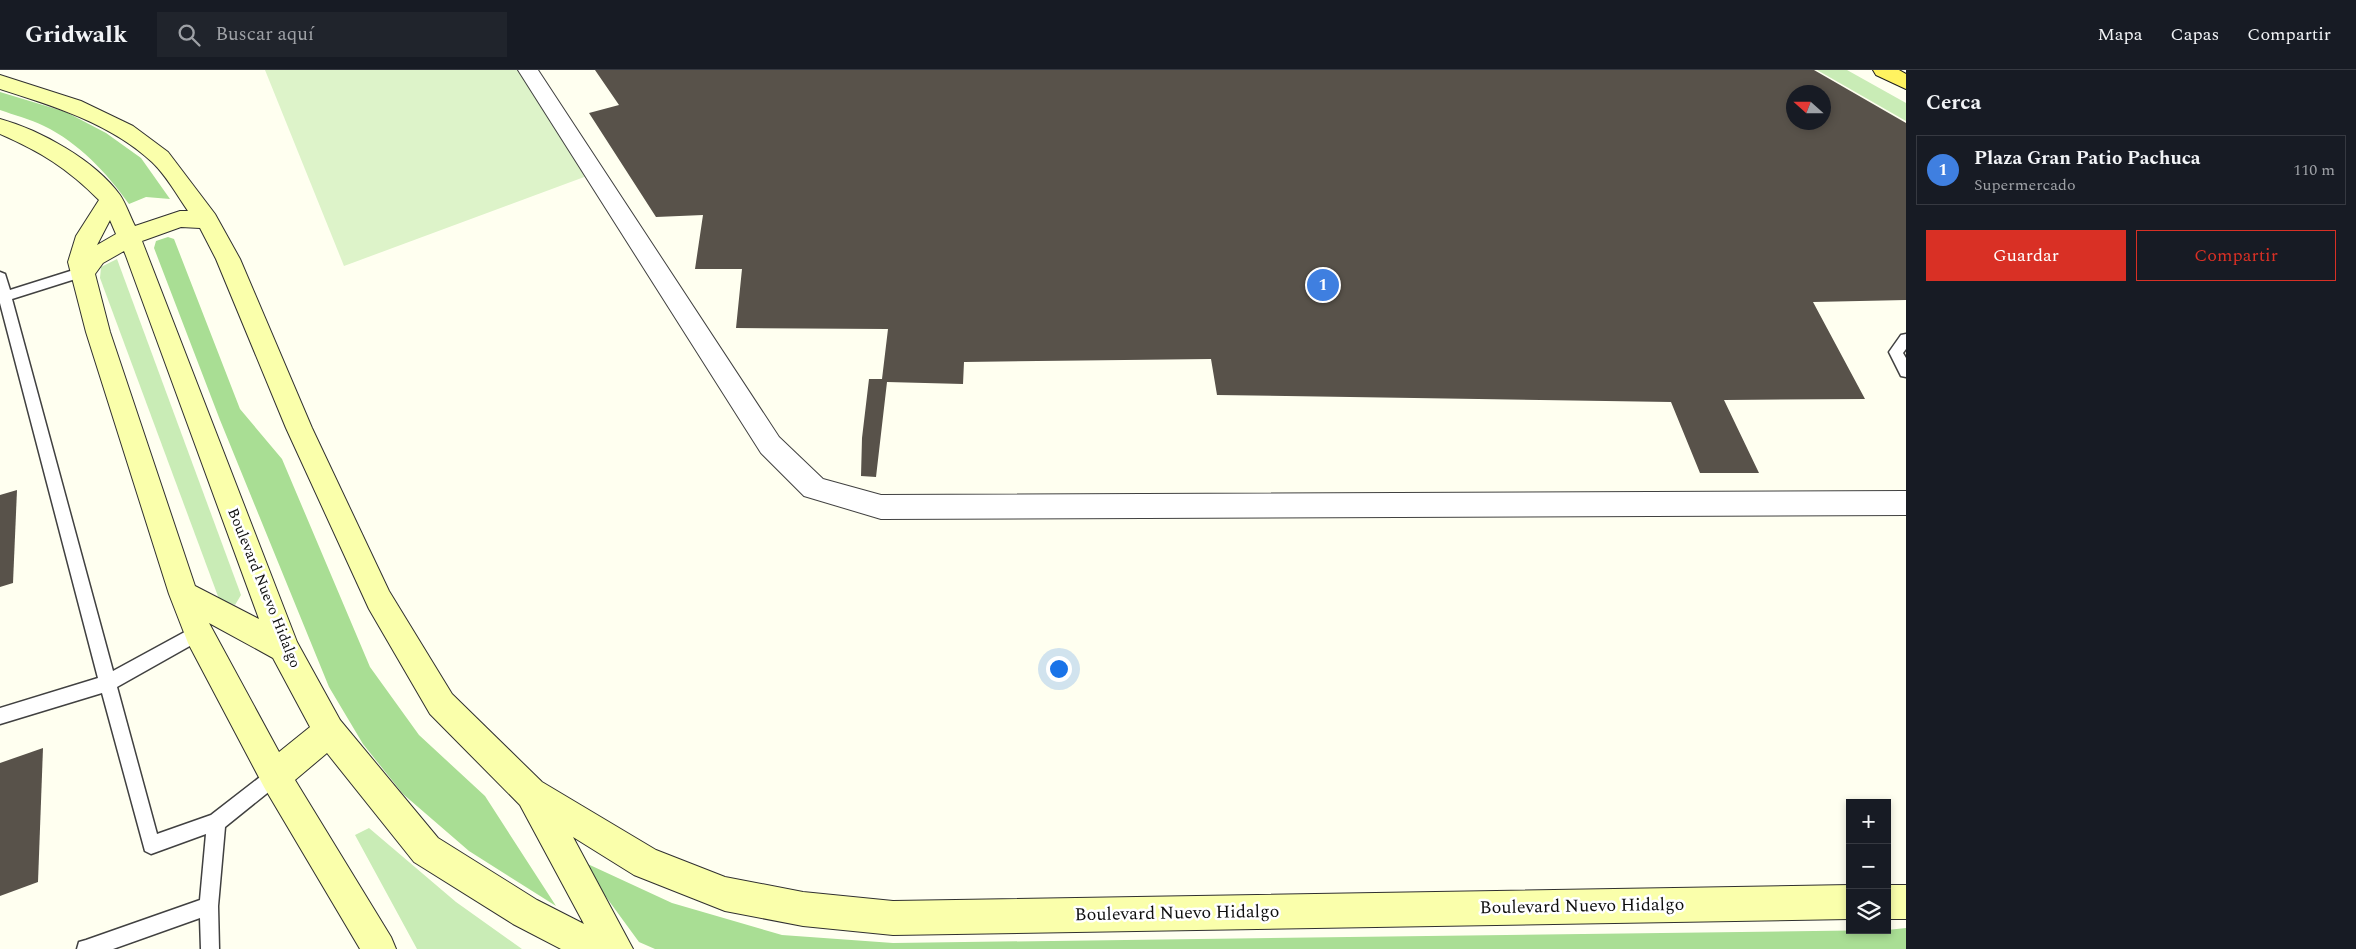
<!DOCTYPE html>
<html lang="es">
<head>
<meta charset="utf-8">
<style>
	body { margin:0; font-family:Spectral,serif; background:#20242c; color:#f1f3f6 }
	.controls { position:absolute; right:15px; bottom:15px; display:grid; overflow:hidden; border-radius:0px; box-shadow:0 2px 8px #0003 }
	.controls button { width:45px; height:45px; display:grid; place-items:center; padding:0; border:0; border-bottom:1px solid #363941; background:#171b24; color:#f1f3f6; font:25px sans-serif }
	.compass { position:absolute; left:1786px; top:15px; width:45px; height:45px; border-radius:50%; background:#171b24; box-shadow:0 2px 8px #0003; rotate:291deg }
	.you { position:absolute; left:1058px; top:598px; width:18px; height:18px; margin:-12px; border:4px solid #fff; border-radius:50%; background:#1a73e8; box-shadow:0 0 0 8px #1a73e833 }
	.badge { display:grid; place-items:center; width:32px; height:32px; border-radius:50%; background:#d93025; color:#fff; font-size:16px; font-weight:700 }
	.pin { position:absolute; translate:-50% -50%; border:2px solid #fff; box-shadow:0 1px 5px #0006 }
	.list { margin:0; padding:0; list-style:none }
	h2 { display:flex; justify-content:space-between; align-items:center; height:65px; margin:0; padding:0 20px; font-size:21px }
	h2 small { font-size:16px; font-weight:400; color:#9ea1a6 }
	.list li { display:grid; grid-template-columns:32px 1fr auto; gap:15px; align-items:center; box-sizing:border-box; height:70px; margin:0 10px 10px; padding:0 10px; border:1px solid #363941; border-radius:0px }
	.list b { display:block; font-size:19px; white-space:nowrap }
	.list p { margin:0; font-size:16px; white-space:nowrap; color:#9ea1a6 }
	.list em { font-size:16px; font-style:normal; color:#9ea1a6 }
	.actions { display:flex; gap:10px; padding:15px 20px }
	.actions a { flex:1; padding:11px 0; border:1px solid #d93025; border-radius:0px; text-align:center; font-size:18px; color:#d93025 }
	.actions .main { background:#d93025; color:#fff }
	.icon { flex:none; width:28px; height:28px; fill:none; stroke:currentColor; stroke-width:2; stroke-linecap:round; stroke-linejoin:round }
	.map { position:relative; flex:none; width:1906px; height:879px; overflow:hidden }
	header { display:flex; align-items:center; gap:30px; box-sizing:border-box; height:70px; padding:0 25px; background:#171b24; border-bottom:1px solid #363941 }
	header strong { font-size:24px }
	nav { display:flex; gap:28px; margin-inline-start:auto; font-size:18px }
	.search { width:350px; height:45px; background:#20242c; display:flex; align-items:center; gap:12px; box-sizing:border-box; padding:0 18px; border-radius:0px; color:#9ea1a6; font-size:19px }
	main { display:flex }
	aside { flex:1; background:#171b24 }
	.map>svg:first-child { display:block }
</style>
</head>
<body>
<header>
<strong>Gridwalk</strong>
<div class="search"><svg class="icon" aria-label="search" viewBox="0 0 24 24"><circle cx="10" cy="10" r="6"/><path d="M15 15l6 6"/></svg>Buscar aquí</div>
<nav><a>Mapa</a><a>Capas</a><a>Compartir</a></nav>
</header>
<main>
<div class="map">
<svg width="1906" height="879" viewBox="0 0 1906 879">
	<rect width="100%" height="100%" fill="#fffff0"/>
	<g fill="#c9ecb6">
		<polygon points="1817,0 1847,0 1906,33 1906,51"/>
		<polygon points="117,189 241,525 235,535 219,529 100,208 101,197"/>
		<polygon points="369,758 456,832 522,879 417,879 355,765"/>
	</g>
	<g fill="#a9de94">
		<path d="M0,22L66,42L106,63L141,88L170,129L146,127L129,134C107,103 79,73 44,56C30,49 14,45 0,40Z"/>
		<polygon points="168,167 174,169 240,339 282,389 370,597 419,665 485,726 556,836 469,781 403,724 363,674 329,617 220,350 154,178 156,171"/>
		<polygon points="579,790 672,833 782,865 893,873 1887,860 1906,858 1906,879 655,879 639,872"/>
	</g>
	<polygon fill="#ddf3c9" points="265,0 526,0 595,103 344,196"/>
	<g fill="#58524a" fill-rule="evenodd">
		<path d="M595,0H1814L1906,53V230L1813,232L1865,329L1724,330L1759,403H1700L1671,332L1217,325L1211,289L964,292L963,314L887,312L876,407L861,406L862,368L869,309H882L888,259L736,258L742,199H695L703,145L656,147L589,43L619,35ZM1794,22H1824V52H1794Z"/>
		<polygon points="17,420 13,513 0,517 0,425"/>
		<polygon points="43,678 38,812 0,826 0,693"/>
	</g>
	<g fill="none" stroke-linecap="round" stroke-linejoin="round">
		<defs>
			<g id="lane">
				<polygon points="83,197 89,202 88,205 12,229 113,601 192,558 198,556 204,558 206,563 204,568 117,617 157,764 211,745 269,700 275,697 281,700 284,706 281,712 225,757 218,836 219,879 201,879 200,848 113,879 77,879 79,872 86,870 200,830 206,764 151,784 145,781 102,623 0,654 0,638 98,608 0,233 0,202 5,204 10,220"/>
				<polygon points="1906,264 1906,279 1903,283 1906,288 1906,307 1901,306 1889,282 1901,265"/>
			</g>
			<polygon id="street" points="518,0 538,0 779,367 823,409 881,425 1906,421 1906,445 881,449 814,429 804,426 761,383"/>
			<g id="secondary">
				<path d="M0,5L81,31L133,56L168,82L215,144L240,189L312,358L389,521L452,624L542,712L656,780L725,807L803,822L893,831L1850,815V849L893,865L803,856L725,841L634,805L573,767L633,879H561L513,854L414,792L327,683L295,710L391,867L396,879H360L264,717L188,573L169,524L86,262L68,192L76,166L99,130C67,98 41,82 0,64V49C40,60 95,90 120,125C126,134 130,146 135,156L180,141H188C177,125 166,105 152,92C110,53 53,36 0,19ZM110,150L116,164L97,175ZM181,157L200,158L216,189L286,358L369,539L430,644L520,735L584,854L537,830L438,768L340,650L297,572L142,171ZM124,181L126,186L259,549L195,516L110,262L95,204L103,193ZM209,553L273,588L310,657L279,682Z"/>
				<rect x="1887" y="815" width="19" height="34"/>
			</g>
			<polygon id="primary" points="1873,0 1899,0 1906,4 1906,19 1876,5"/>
		</defs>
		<use href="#lane" stroke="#414141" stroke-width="3"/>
		<use href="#street" stroke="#414141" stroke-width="2"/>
		<use href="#secondary" stroke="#303030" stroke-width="2"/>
		<use href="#primary" stroke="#1f1f1f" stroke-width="2"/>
		<use href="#lane" fill="#fff" fill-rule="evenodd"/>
		<use href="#street" fill="#fff" fill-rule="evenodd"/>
		<use href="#secondary" fill="#faffab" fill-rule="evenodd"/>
		<use href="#primary" fill="#fff360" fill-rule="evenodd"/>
	</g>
	<g text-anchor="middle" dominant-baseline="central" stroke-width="5" stroke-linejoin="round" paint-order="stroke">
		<g font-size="15" fill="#0e0e0e" stroke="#fff">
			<text transform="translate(264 518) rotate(68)">Boulevard Nuevo Hidalgo</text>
		</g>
		<g font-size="18" fill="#0e0e0e" stroke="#fff">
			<text transform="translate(1582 836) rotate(-1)">Boulevard Nuevo Hidalgo</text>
			<text transform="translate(1177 843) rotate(-1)">Boulevard Nuevo Hidalgo</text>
		</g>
	</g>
</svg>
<div class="controls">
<button>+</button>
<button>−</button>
<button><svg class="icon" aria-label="layers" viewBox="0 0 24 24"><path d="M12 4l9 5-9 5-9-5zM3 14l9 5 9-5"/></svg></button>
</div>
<svg class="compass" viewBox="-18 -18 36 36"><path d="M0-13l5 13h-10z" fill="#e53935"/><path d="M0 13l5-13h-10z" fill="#9ea1a6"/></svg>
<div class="you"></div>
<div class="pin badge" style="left:1323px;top:215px;background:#3f7fe0">1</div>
</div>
<aside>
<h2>Cerca<small></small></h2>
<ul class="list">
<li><span class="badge" style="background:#3f7fe0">1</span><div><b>Plaza Gran Patio Pachuca</b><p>Supermercado</p></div><em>110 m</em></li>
</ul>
<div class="actions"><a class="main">Guardar</a><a>Compartir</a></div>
</aside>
</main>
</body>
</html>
